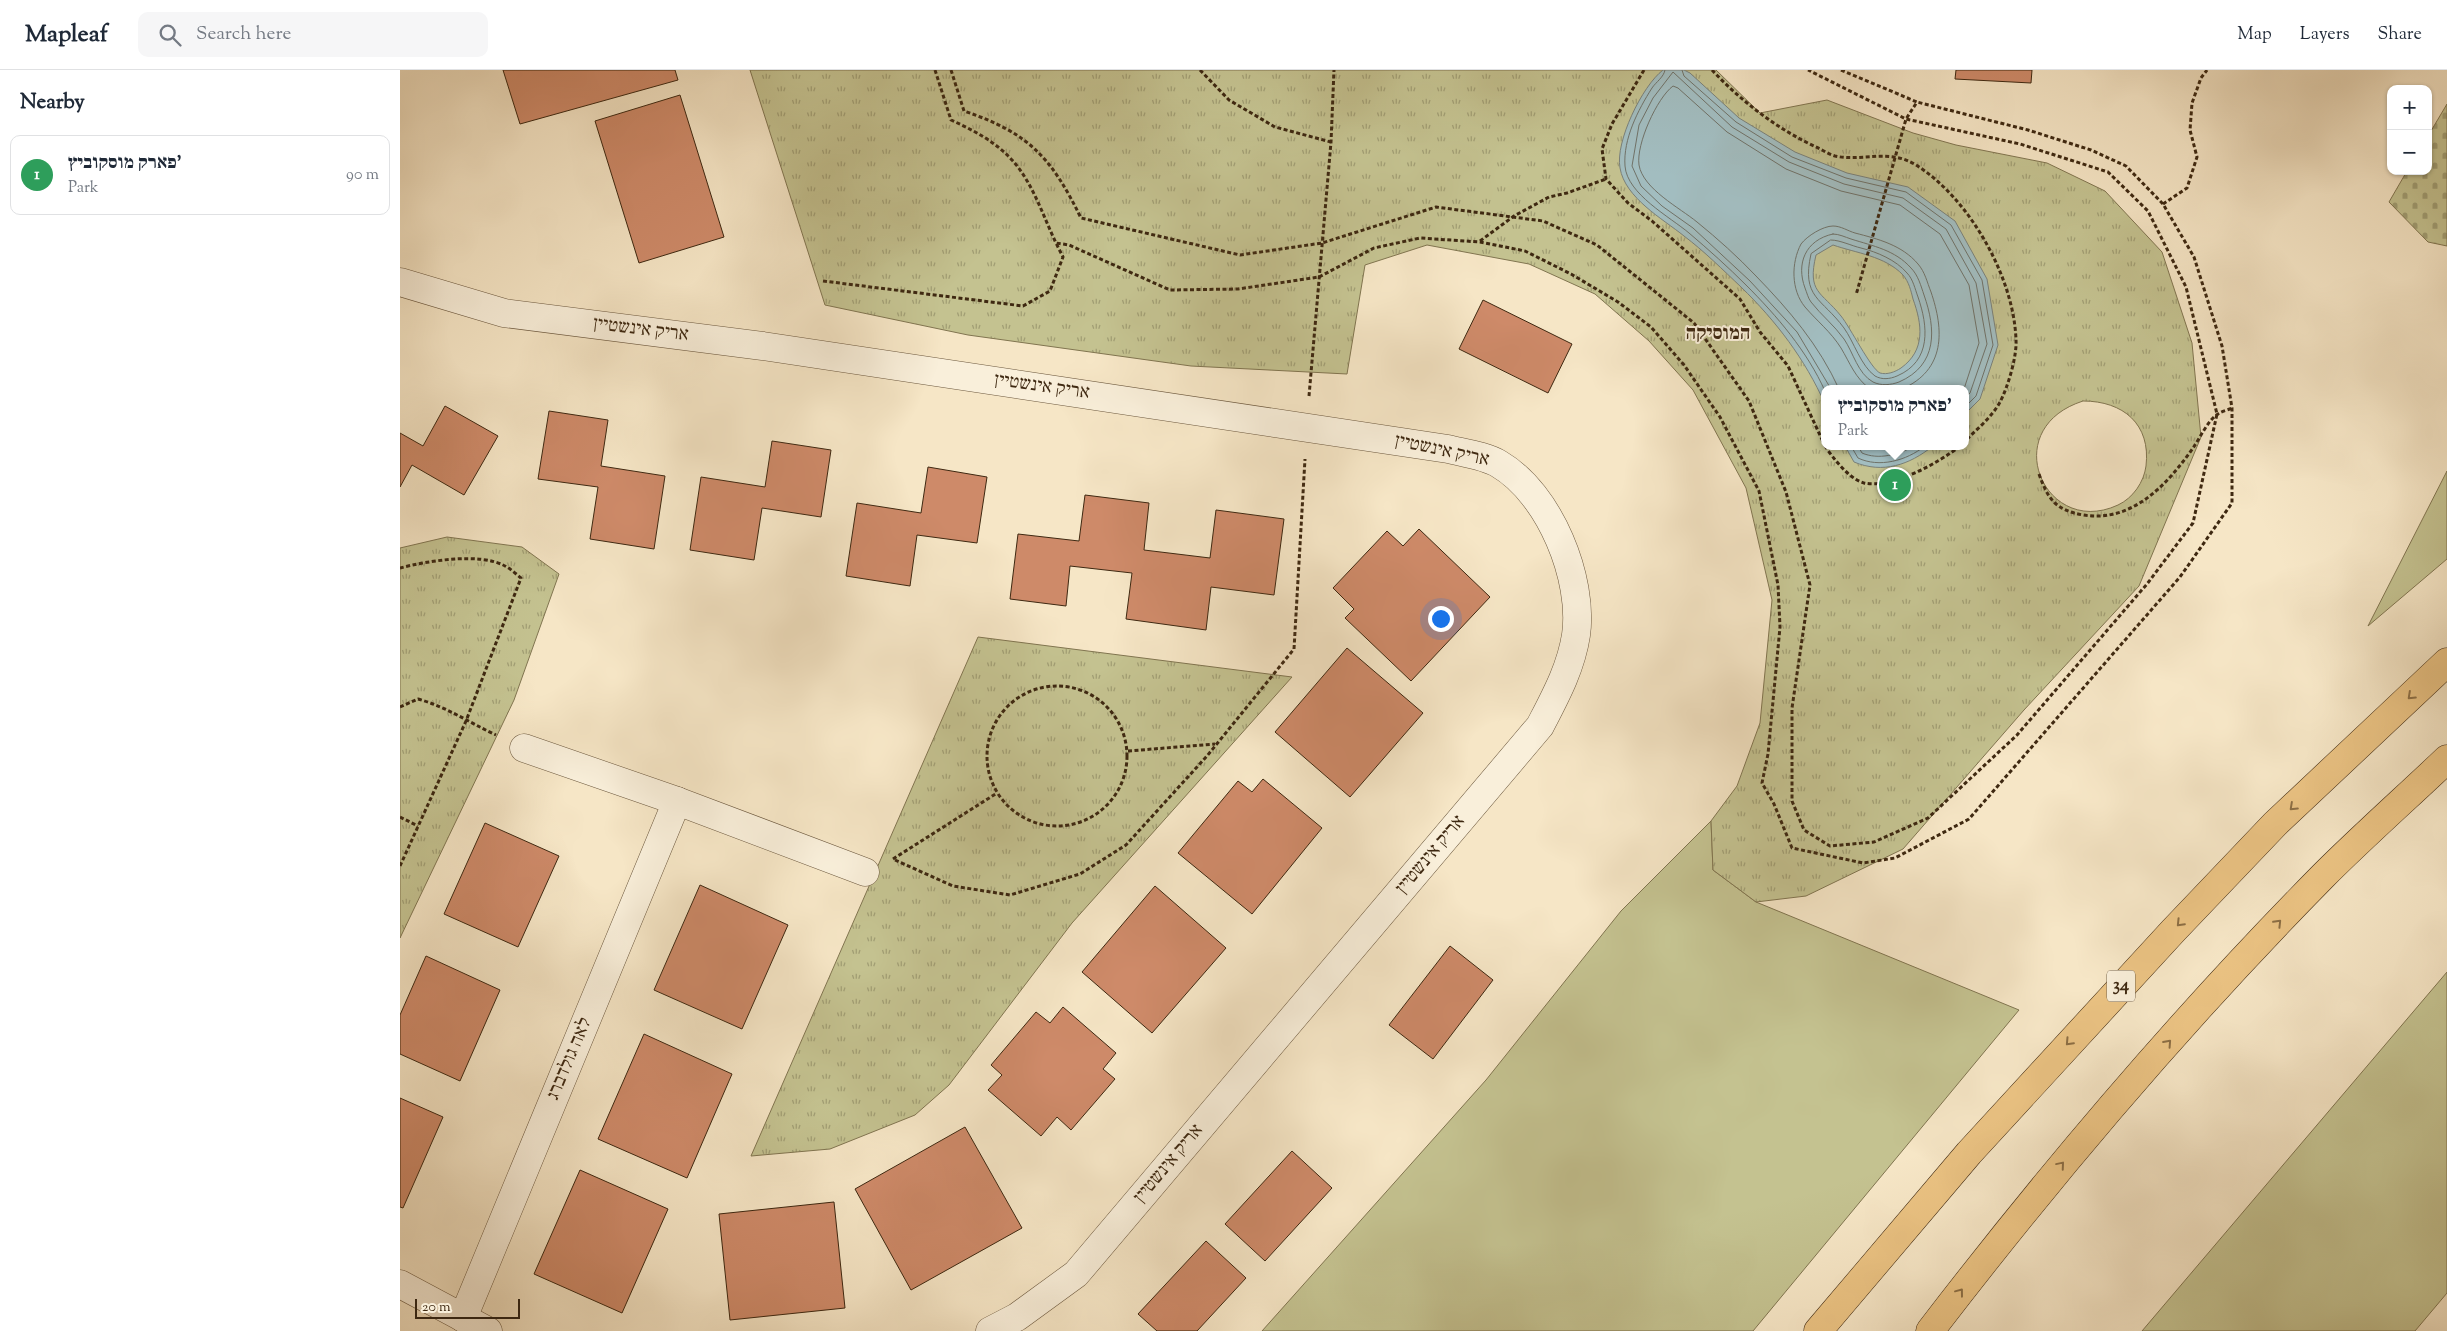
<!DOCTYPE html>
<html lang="en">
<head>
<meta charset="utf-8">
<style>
	body { margin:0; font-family:"Sorts Mill Goudy","Frank Ruhl Libre",serif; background:#f6f6f7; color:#1f2937 }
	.controls { position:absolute; right:15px; top:15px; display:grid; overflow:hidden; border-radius:10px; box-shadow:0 1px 4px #0004 }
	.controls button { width:45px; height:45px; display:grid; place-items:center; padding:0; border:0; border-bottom:1px solid #e0e1e3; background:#fff; color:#1f2937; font:25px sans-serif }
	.scale { position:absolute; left:15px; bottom:12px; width:105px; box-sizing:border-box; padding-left:5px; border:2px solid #3e2811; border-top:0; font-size:14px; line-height:18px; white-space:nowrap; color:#3e2811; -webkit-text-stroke:4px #f9efda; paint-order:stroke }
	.you { position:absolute; left:1040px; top:548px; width:18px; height:18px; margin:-12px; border:4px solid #fff; border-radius:50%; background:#1a73e8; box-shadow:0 0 0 8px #1a73e833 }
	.badge { display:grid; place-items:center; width:32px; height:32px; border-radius:50%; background:#ea580c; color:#fff; font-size:16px; font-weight:700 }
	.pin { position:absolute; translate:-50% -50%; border:2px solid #fff; box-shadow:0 1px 5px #0006 }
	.popup { position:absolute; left:1421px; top:315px; width:148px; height:65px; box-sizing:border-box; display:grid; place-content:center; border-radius:10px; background:#fff; filter:drop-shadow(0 1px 4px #0005); font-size:16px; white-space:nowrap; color:#747a83 }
	.popup b { font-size:19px; color:#1f2937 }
	.popup::after { content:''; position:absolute; left:50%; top:100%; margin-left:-10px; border:10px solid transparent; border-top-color:#fff }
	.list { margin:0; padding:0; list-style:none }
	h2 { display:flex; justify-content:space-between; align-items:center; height:65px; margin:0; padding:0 20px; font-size:21px }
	h2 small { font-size:16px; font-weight:400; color:#747a83 }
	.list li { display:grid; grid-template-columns:32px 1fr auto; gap:15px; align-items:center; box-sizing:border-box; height:80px; margin:0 10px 10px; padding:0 10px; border:1px solid #e0e1e3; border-radius:10px }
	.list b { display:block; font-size:19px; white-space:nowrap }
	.list p { margin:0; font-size:16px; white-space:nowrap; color:#747a83 }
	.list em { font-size:16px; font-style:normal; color:#747a83 }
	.icon { flex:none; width:28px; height:28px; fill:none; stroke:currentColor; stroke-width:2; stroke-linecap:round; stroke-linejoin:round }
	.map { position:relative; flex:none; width:2047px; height:1261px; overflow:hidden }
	header { display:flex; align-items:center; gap:30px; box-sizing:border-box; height:70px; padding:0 25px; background:#fff; border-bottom:1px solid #e0e1e3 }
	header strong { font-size:24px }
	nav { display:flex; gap:28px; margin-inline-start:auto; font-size:18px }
	.search { width:350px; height:45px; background:#f6f6f7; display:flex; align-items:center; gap:12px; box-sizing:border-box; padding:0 18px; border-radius:10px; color:#747a83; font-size:19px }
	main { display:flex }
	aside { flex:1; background:#fff }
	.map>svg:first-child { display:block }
</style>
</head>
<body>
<header>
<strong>Mapleaf</strong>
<div class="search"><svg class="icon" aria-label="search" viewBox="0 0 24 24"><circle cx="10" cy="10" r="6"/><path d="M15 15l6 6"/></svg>Search here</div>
<nav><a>Map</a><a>Layers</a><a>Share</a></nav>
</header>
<main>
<aside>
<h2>Nearby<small></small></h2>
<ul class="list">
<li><span class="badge" style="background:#2e9e5b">1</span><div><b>פארק מוסקוביץ'</b><p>Park</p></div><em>90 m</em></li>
</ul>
</aside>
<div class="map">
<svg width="2047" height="1261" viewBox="0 0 2047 1261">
	<defs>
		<pattern id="cemetery-stones" width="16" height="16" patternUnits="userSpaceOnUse" patternTransform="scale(1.25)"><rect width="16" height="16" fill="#c4c290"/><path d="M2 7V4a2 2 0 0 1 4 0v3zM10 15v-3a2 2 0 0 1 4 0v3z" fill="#a19e74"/></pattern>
		<pattern id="park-tufts" width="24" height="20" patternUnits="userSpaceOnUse" patternTransform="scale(1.25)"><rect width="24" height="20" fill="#c4c290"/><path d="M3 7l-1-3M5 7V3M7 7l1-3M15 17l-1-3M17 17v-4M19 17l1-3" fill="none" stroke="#a19e74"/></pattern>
	</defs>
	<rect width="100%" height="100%" fill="#f6e6c6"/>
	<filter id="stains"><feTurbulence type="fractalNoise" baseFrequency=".004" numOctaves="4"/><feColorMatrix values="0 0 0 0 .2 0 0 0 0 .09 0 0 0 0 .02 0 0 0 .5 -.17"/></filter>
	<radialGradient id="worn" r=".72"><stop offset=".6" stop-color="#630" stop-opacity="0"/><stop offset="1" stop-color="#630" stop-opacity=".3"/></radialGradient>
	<g fill="#c4c290" stroke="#817550">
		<polygon points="2047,401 2047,489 1968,556"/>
		<polygon points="1311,751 1313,800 1356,832 1619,940 1353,1261 862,1261 1086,1010 1221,841"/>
		<polygon points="2047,902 2047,1223 2015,1261 1742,1261"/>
	</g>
	<polygon fill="url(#cemetery-stones)" stroke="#817550" points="2047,34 2047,176 2028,172 1989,132 2007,101 2028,101 2028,66"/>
	<g fill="url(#park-tufts)" stroke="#817550" fill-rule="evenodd">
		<path d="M350,0H1316L1360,43L1427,30L1513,63L1556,75L1647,93L1705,121L1762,182L1792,273L1801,367L1739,516L1624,640L1503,779L1406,826L1356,832L1313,800L1311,751L1337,716L1360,653L1372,530L1346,418L1293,320L1249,271L1195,224L1129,194L1027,175L965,195L947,304L791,296L568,265L425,235ZM1425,319H1565V376H1425ZM1683,331C1723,331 1751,354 1746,396C1744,412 1733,428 1718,435C1645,469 1596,359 1683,331Z"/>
		<polygon points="47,467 122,477 159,504 114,630 0,868 0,478"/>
		<polygon points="578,567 892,607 672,853 549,1015 515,1045 430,1079 351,1086"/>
	</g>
	<g fill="#a2bdc0" stroke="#7a817a" fill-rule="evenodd">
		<path d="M1263,0H1284L1290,3L1339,48L1395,82L1447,103L1508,117L1555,151L1587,209L1598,275L1580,329L1565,344V319H1425V334C1405,289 1376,251 1341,217C1323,200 1304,181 1284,166C1263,149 1225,128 1220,98C1215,72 1242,16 1263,0ZM1433,175C1456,183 1485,186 1503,205C1509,212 1511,221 1513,229C1522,254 1526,280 1501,298C1495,302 1487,305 1480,303C1471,299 1450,257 1441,246C1421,221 1407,223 1416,185Z"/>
		<path d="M1445,376H1533C1509,395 1483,404 1454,392Z"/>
	</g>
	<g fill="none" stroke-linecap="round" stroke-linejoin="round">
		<g stroke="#707268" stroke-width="1">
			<path d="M1265,0C1264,7 1256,12 1252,18C1238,40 1223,69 1225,96C1227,124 1270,147 1289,163C1309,180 1328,197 1346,215C1377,246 1407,281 1425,321"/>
			<polyline points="1282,0 1284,6 1336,52 1392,87 1446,108 1506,122 1551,155 1582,210 1593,275 1576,326 1565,337"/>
			<path d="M1433,164C1439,164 1445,167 1451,169C1473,176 1495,180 1511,198C1518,205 1521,216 1524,225C1536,259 1538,295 1499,312C1491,315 1481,316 1473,312C1458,304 1453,282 1444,269C1434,255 1421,245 1411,232C1408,228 1407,223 1405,218C1396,194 1405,170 1433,164Z"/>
			<path d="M1431,170C1440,170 1452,176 1461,178C1477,182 1496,190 1507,203C1513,209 1515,219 1518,227C1528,256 1532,291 1497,306C1490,309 1482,310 1475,306C1461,296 1454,272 1444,258C1422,228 1401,228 1411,184Z"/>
			<polyline points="1431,319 1397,262 1350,211 1293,158 1262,136 1241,116 1232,96 1239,55 1253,28 1273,2 1332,57 1389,92 1444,114 1503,128 1546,159 1576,213 1587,274 1570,323 1565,328"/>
			<path d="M1439,319C1419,275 1389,240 1356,206C1338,187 1318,169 1297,152C1280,138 1243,119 1239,95C1236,74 1257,28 1273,16L1278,18L1327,62L1386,99L1441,121L1500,135L1540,164L1569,215L1579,273L1564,319"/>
			<path d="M1470,319C1455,308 1450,293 1441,278C1431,262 1417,251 1405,237C1391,220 1391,193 1401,174C1407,166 1423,156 1433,156C1441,156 1448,161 1455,163C1478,169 1502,175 1518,194C1525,202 1527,212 1531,222C1544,260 1546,300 1502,319"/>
			<path d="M1451,376L1458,388C1479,398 1506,391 1525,376"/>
			<path d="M1458,376L1462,383C1478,390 1499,385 1514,376"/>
		</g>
	</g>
	<g fill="#ce8a69" stroke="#3e2811">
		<polygon points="103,0 275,0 278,10 120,54"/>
		<polygon points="1556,0 1632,0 1631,13 1555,9"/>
		<polygon points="280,25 324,167 239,193 195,51"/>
		<polygon points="1083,230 1172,274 1148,323 1059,279"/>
		<polygon points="45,336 98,366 64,425 12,395 0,417 0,363 23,376"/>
		<polygon points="149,341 208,350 201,396 265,406 254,479 190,469 198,417 138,409"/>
		<polygon points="372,371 431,380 421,447 362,438 354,490 290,480 301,407 365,417"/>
		<polygon points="528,397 587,407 577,473 517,465 510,516 446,506 457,433 521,443"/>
		<polygon points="685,425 749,433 744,480 810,488 816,440 884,449 874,525 811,517 806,560 726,549 732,503 670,496 666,536 610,529 618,464 679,471"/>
		<polygon points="1019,459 1090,527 1011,611 945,548 954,539 933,518 987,461 1003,476"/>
		<polygon points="947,578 1023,643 950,727 875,662"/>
		<polygon points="863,709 922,758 852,844 778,783 838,711 852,722"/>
		<polygon points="85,753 159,786 118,877 44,844"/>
		<polygon points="300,815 388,855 342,959 254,920"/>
		<polygon points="755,816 826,878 752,963 682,902"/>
		<polygon points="1050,876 1093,910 1033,989 989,955"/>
		<polygon points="26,886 100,920 60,1011 0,984 0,945"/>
		<polygon points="663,937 716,983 703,999 715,1009 671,1060 657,1047 641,1066 588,1020 602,1005 591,995 636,942 650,953"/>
		<polygon points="244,964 332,1004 287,1108 198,1069"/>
		<polygon points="0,1028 43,1047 3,1138 0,1137"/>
		<polygon points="565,1057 622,1158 511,1220 455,1119"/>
		<polygon points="892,1081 932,1118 865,1191 825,1154"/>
		<polygon points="180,1100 268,1139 222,1243 134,1204"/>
		<polygon points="434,1132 445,1238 330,1250 319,1144"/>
		<polygon points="806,1171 846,1208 797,1261 757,1261 738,1244"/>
	</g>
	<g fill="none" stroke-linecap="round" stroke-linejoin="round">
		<defs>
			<g id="minor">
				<path d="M0,212L104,243L363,276L1048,379C1064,383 1086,386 1099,394C1150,424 1184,509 1176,565C1171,598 1155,627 1140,656L676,1204L617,1247L590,1261"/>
				<polyline points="124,678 277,731 465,802"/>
				<polyline points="0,1214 88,1261"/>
				<polyline points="63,1248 277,731"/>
			</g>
			<g id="highway">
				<polyline points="1418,1261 1569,1083 1773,861 1875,754 2047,592"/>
				<path d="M1530,1261C1652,1102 1782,949 1923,806C1963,766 2006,728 2047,689"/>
			</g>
		</defs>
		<use href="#minor" stroke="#6c583e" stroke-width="29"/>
		<use href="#highway" stroke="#3e2811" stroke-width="29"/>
		<g stroke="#3e2811" stroke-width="3" stroke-dasharray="4 2.5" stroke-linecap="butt">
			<path d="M535,0L551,50C573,60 596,72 612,90C633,113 643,146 656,173L669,175L770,220L838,219L919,207L974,178L1020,168L1080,172L1125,181L1171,204L1218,232L1251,257L1284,295L1320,347L1359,421L1378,515L1380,557L1368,684L1362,713L1374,734L1392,778L1463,793L1495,788L1569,749L1780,507L1832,433V338L1822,276L1794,187L1763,134L1726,96L1691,80L1628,60L1517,32"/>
			<path d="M551,0L564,41C629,63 651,87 681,148L840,185L922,173L1036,137L1143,151L1197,175L1294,253L1349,331L1386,422L1410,515L1392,638V731L1404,760L1430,776L1474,772L1528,748L1617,665L1747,514L1793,453L1817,344L1786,217L1748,141L1708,102L1620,74L1506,49L1408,0"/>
			<polyline points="800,0 829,30 875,57 931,72"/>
			<polyline points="1244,0 1212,54 1202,79 1206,109 1228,133 1252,151 1340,229 1360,262 1388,296 1425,376"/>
			<path d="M1312,0C1341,31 1376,58 1414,76C1421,79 1428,84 1435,86C1462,92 1489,78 1516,95C1569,128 1614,207 1616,270C1617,286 1608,317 1600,332C1592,347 1577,359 1565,371"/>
			<polyline points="1441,0 1517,32 1506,49 1456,225"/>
			<polyline points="1763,134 1787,118 1797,87 1790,60 1792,33 1801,8 1807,0"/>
			<polyline points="1080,171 1114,146 1149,127 1167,123 1206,109"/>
			<polyline points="423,211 623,236 650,221 663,187 656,173"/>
			<polyline points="909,326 931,72 934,0"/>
			<path d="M1425,376C1433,388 1449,409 1464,413C1491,419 1539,393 1560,376"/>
			<path d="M1639,404C1648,429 1655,440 1683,445C1732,453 1767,415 1793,378C1800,368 1808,350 1818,344C1822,341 1828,340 1832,338"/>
			<path d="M0,498C27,491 80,482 105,496C111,499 116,504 121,508L66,651L0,796"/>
			<circle cx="657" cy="686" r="70"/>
			<path d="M0,637L18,629C47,637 68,652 96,665"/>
			<polyline points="728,681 815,674"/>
			<polyline points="0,747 18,756"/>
			<polyline points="493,789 597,723"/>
			<polyline points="495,790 553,816 610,825 680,804 726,775 807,686 894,579 905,389"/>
		</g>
		<use href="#minor" stroke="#f9efda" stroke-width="28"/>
		<use href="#highway" stroke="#ebc383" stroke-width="28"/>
	</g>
	<defs><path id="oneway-chevron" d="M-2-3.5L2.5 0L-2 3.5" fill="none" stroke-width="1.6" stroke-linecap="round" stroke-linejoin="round" transform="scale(1.25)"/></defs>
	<g stroke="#8c6e44">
		<use href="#oneway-chevron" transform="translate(2011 626) rotate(137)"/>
		<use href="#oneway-chevron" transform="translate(1893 737) rotate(137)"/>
		<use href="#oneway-chevron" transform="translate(1780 853) rotate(134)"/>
		<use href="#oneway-chevron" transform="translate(1878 853) rotate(-46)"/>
		<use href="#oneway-chevron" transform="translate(1669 972) rotate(133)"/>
		<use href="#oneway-chevron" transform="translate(1768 973) rotate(-48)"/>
		<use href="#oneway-chevron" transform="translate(1661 1095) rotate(-50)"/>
		<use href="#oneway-chevron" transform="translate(1560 1222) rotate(-53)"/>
	</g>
	<g text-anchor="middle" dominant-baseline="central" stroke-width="4" stroke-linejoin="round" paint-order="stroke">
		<rect fill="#f9efda" stroke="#76644d" stroke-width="1" x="1707" y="900.5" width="28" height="31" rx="4"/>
		<g font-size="18" font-weight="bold" fill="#3e2811">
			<text x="1721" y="916">34</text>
		</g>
		<g font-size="19" fill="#3e2811" stroke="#f9efda">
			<text transform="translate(241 260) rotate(7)">אריק אינשטיין</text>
			<text transform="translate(642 317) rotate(8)">אריק אינשטיין</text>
			<text transform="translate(1042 381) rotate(12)">אריק אינשטיין</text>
			<text transform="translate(1031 785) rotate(-50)">אריק אינשטיין</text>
			<text transform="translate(170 989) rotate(-67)">לאה גולדברג</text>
			<text transform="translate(769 1094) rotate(-50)">אריק אינשטיין</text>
		</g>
		<g font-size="20" font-weight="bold" fill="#3e2811" stroke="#f9efda">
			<text x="1318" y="264">המוסיקה</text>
		</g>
	</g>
	<rect width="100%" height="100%" filter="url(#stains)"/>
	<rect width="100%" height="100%" fill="url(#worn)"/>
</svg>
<div class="controls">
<button>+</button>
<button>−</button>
</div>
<div class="scale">20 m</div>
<div class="you"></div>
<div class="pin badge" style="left:1495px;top:415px;background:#2e9e5b">1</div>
<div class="popup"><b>פארק מוסקוביץ'</b>Park</div>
</div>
</main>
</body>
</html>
